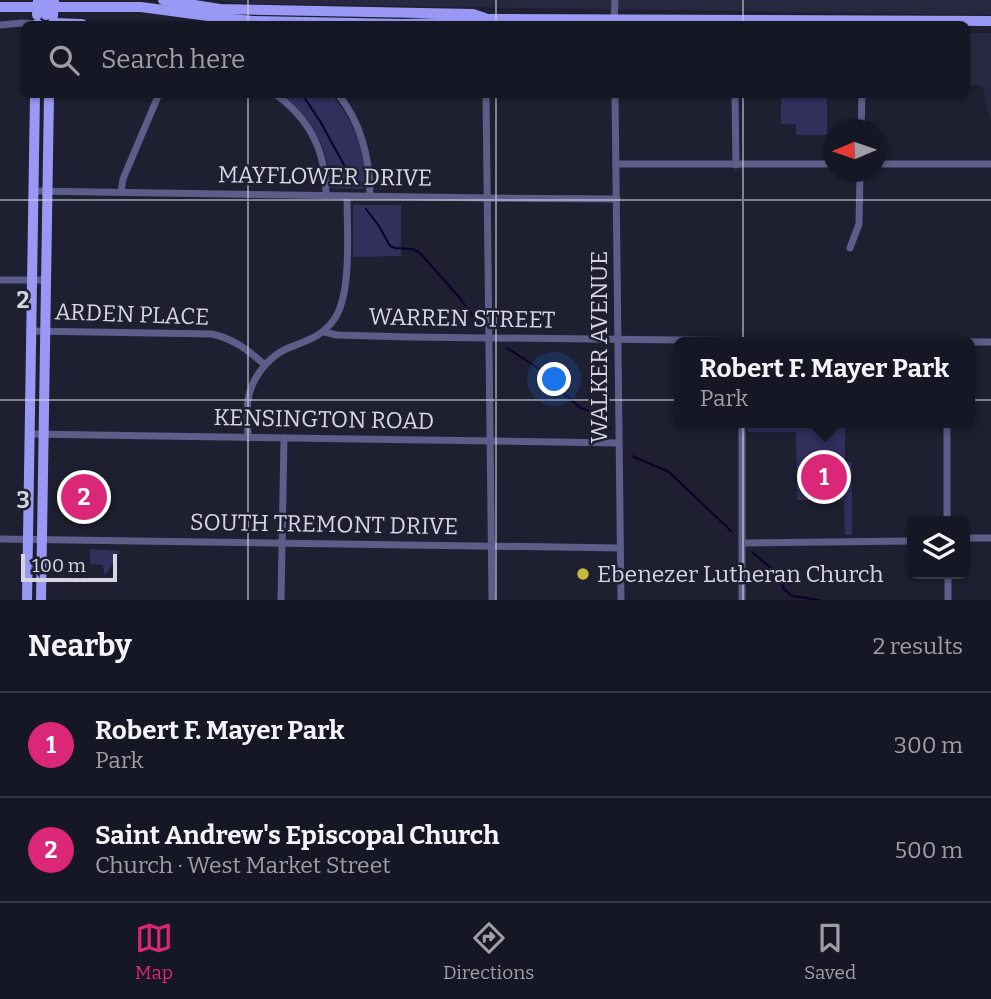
<!DOCTYPE html>
<html lang="en">
<head>
<meta charset="utf-8">
<style>
	body { margin:0; font-family:Bitter,serif; background:#1f202c; color:#f1f3f6 }
	.controls { position:absolute; right:21px; bottom:21px; display:grid; overflow:hidden; border-radius:10px; box-shadow:0 2px 5px #0004 }
	.controls button { width:63px; height:63px; display:grid; place-items:center; padding:0; border:0; border-bottom:2px solid #353641; background:#161724; color:#f1f3f6; font:35px sans-serif }
	.compass { position:absolute; left:823px; top:119px; width:63px; height:63px; border-radius:50%; background:#161724; box-shadow:0 2px 5px #0004; rotate:268deg }
	.scale { position:absolute; left:21px; bottom:18px; width:96px; box-sizing:border-box; padding-left:7px; border:4px solid #d5d6e2; border-top:0; font-size:19px; line-height:24px; white-space:nowrap; color:#d5d6e2; -webkit-text-stroke:5px #1e1f30; paint-order:stroke }
	.you { position:absolute; left:555px; top:380px; width:24px; height:24px; margin:-18px; border:5px solid #fff; border-radius:50%; background:#1a73e8; box-shadow:0 0 0 10px #1a73e833 }
	.badge { display:grid; place-items:center; width:46px; height:46px; border-radius:50%; background:#db2777; color:#fff; font-size:23px; font-weight:700 }
	.pin { position:absolute; translate:-50% -50%; border:4px solid #fff; box-shadow:0 2px 7px #0006 }
	.popup { position:absolute; left:674px; top:337px; width:301px; height:91px; box-sizing:border-box; display:grid; place-content:center; border-radius:10px; background:#161724; filter:drop-shadow(0 2px 5px #0005); font-size:23px; white-space:nowrap; color:#9e9fa6 }
	.popup b { font-size:26px; color:#f1f3f6 }
	.popup::after { content:''; position:absolute; left:50%; top:100%; margin-left:-14px; border:14px solid transparent; border-top-color:#161724 }
	.list { margin:0; padding:0; list-style:none }
	h2 { display:flex; justify-content:space-between; align-items:center; height:91px; margin:0; padding:0 28px; font-size:30px }
	h2 small { font-size:23px; font-weight:400; color:#9e9fa6 }
	.list li { display:grid; grid-template-columns:46px 1fr auto; gap:21px; align-items:center; box-sizing:border-box; height:105px; padding:0 28px; border-top:2px solid #353641 }
	.list b { display:block; font-size:26px; white-space:nowrap }
	.list p { margin:0; font-size:23px; white-space:nowrap; color:#9e9fa6 }
	.list em { font-size:23px; font-style:normal; color:#9e9fa6 }
	.icon { flex:none; width:38px; height:38px; fill:none; stroke:currentColor; stroke-width:2; stroke-linecap:round; stroke-linejoin:round }
	.map { position:relative; flex:none; width:991px; height:600px; overflow:hidden }
	.search { position:absolute; background:#161724; box-shadow:0 2px 5px #0004; left:21px; right:21px; top:21px; height:77px; display:flex; align-items:center; gap:18px; box-sizing:border-box; padding:0 24px; border-radius:10px; color:#9e9fa6; font-size:26px }
	.sheet { height:301px; background:#161724 }
	nav { display:flex; justify-content:space-around; align-items:center; box-sizing:border-box; height:98px; border-top:2px solid #353641; background:#161724; font-size:19px; color:#9e9fa6 }
	nav a { display:grid; justify-items:center; gap:4px }
	nav .on { color:#db2777 }
	.map>svg:first-child { display:block }
</style>
</head>
<body>
<div class="map">
<svg width="991" height="600" viewBox="0 0 991 600">
	<rect width="100%" height="100%" fill="#1e1f30"/>
	<g fill="#27273f">
		<polygon points="221,0 991,0 991,15 264,4 236,3"/>
		<polygon points="967,33 991,33 991,124 982,85 967,85"/>
	</g>
	<g fill="#312f5c">
		<path d="M280,95H332C349,116 362,139 365,167C366,175 367,182 364,189L331,188C329,180 329,170 327,161C321,134 302,111 280,95Z"/>
		<polygon points="781,95 827,95 827,135 796,135 796,124 781,124"/>
		<polygon points="353,205 401,205 401,256 353,257"/>
		<polygon points="748,423 845,423 845,462 852,462 852,535 845,535 844,500 797,500 796,432 748,432"/>
		<polygon points="90,549 120,551 107,573 104,574 103,565 90,564"/>
	</g>
	<g fill="none" stroke-linecap="round" stroke-linejoin="round">
		<g stroke="#0a002e" stroke-width="2">
			<polyline points="302,94 320,121 355,185"/>
			<polyline points="366,209 379,226 390,246 395,248 412,249 419,252 459,297 479,324"/>
			<polyline points="507,348 535,366 579,407 589,411 610,428"/>
			<polyline points="632,456 669,472 731,531"/>
			<polyline points="752,552 777,573 784,589 792,596 819,600"/>
		</g>
		<g stroke="#5c5d89" stroke-width="7">
			<polyline points="614,24 615,0"/>
			<polyline points="0,25 22,23 37,24"/>
			<path d="M275,94C311,120 326,152 326,196"/>
			<path d="M338,94C362,124 370,158 370,196"/>
			<polyline points="486,94 492,600"/>
			<polyline points="615,94 621,600"/>
			<polyline points="735,94 736,165"/>
			<polyline points="861,130 862,94"/>
			<polyline points="616,164 834,164"/>
			<polyline points="876,164 991,164"/>
			<polyline points="33,191 487,198 617,199"/>
			<polyline points="121,192 123,179 159,94"/>
			<polyline points="850,248 859,224 860,172"/>
			<polyline points="0,280 46,280"/>
			<path d="M31,331L212,334C234,339 248,350 265,365"/>
			<polyline points="324,332 337,335 409,337 853,342"/>
			<polyline points="961,342 991,342"/>
			<polyline points="905,423 947,424"/>
			<polyline points="29,434 618,443"/>
			<path d="M248,438C248,425 246,412 248,400C251,379 267,358 286,349C305,341 323,337 335,318C352,292 347,228 347,196"/>
			<polyline points="947,521 947,423"/>
			<polyline points="965,538 991,538"/>
			<polyline points="0,539 620,548"/>
			<polyline points="742,543 912,541"/>
			<polyline points="281,600 284,438"/>
			<polyline points="742,600 742,423"/>
			<polyline points="948,600 948,574"/>
		</g>
		<g stroke="#9998f4" stroke-width="10">
			<polyline points="163,0 220,9 473,14 485,18"/>
			<polyline points="0,7 141,7 223,18 253,21 404,24 473,22 485,19 991,21"/>
			<polyline points="53,23 82,24"/>
			<polyline points="37,24 38,24"/>
			<polyline points="27,600 35,94"/>
			<polyline points="41,600 49,94"/>
		</g>
		<g stroke="#9998f4" stroke-width="10">
			<polyline points="45,0 46,15"/>
			<polyline points="37,15 38,0"/>
			<polyline points="53,16 54,0"/>
		</g>
	</g>
	<path fill="none" stroke="#d5d6e2" stroke-width="2" stroke-opacity="0.55" d="M248,0V24M496,0V24M743,0V24M248,94V600M496,94V600M743,94V600M0,200H991M0,400H991"/>
	<circle fill="#c8bb3b" stroke="#1e1f30" stroke-width="2.5" cx="583" cy="574" r="7"/>
	<g text-anchor="middle" dominant-baseline="central" stroke-width="5" stroke-linejoin="round" paint-order="stroke">
		<g font-size="23" fill="#d5d6e2" stroke="#1e1f30">
			<text transform="translate(325 176) rotate(1)">MAYFLOWER DRIVE</text>
			<text transform="translate(132 314) rotate(2)">ARDEN PLACE</text>
			<text transform="translate(462 318) rotate(1)">WARREN STREET</text>
			<text transform="translate(599 347) rotate(-90)">WALKER AVENUE</text>
			<text transform="translate(324 419) rotate(1)">KENSINGTON ROAD</text>
			<text transform="translate(324 524) rotate(1)">SOUTH TREMONT DRIVE</text>
		</g>
		<g font-size="23" fill="#d5d6e2" stroke="#1e1f30" text-anchor="start">
			<text x="597" y="574">Ebenezer Lutheran Church</text>
		</g>
	</g>
	<g font-size="23" text-anchor="middle" font-weight="bold" fill="#d5d6e2" stroke="#1e1f30" stroke-width="5" stroke-linejoin="round" paint-order="stroke">
		<text x="23" y="308">2</text>
		<text x="23" y="508">3</text>
	</g>
</svg>
<div class="controls">
<button><svg class="icon" aria-label="layers" viewBox="0 0 24 24"><path d="M12 4l9 5-9 5-9-5zM3 14l9 5 9-5"/></svg></button>
</div>
<svg class="compass" viewBox="-18 -18 36 36"><path d="M0-13l5 13h-10z" fill="#e53935"/><path d="M0 13l5-13h-10z" fill="#9e9fa6"/></svg>
<div class="scale">100 m</div>
<div class="you"></div>
<div class="pin badge" style="left:824px;top:477px">1</div>
<div class="popup"><b>Robert F. Mayer Park</b>Park</div>
<div class="pin badge" style="left:84px;top:497px">2</div>
<div class="search"><svg class="icon" aria-label="search" viewBox="0 0 24 24"><circle cx="10" cy="10" r="6"/><path d="M15 15l6 6"/></svg>Search here</div>
</div>
<section class="sheet">
<h2>Nearby<small>2 results</small></h2>
<ul class="list">
<li><span class="badge">1</span><div><b>Robert F. Mayer Park</b><p>Park</p></div><em>300 m</em></li>
<li><span class="badge">2</span><div><b>Saint Andrew's Episcopal Church</b><p>Church · West Market Street</p></div><em>500 m</em></li>
</ul>
</section>
<nav>
<a class="on"><svg class="icon" aria-label="map" viewBox="0 0 24 24"><path d="M3 6l6-2 6 2 6-2v14l-6 2-6-2-6 2zM9 4v14M15 6v14"/></svg>Map</a>
<a><svg class="icon" aria-label="directions" viewBox="0 0 24 24"><path d="M12 3l9 9-9 9-9-9zM9 14v-3h6M13 9l2 2-2 2"/></svg>Directions</a>
<a><svg class="icon" aria-label="saved" viewBox="0 0 24 24"><path d="M7 4h10v16l-5-4-5 4z"/></svg>Saved</a>
</nav>
</body>
</html>
